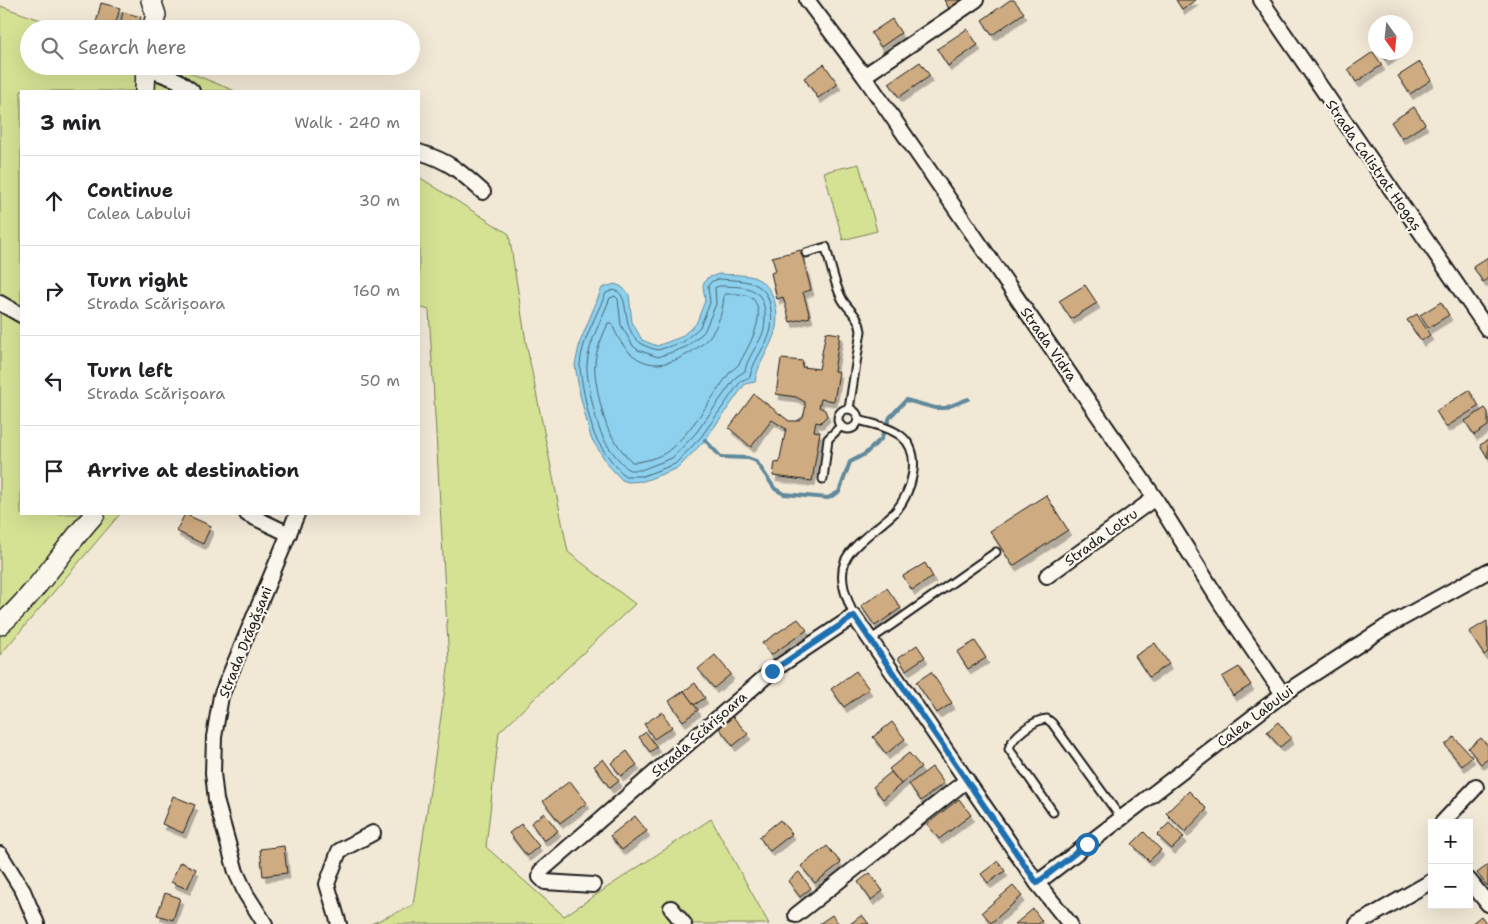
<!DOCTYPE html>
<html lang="en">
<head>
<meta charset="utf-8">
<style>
	body { margin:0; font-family:"Shantell Sans",sans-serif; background:#f6f6f6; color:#202124 }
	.controls { position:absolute; right:15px; bottom:15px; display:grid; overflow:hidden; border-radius:0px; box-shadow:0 5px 20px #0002 }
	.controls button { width:45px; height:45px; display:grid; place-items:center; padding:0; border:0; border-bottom:1px solid #e0e0e0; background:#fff; color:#202124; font:25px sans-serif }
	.compass { position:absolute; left:1368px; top:15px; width:45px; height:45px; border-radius:50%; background:#fff; box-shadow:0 5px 20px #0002; rotate:165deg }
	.stop { position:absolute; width:15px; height:15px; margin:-11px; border:4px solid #1f6fb2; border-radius:50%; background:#fff }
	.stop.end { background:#1f6fb2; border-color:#fff; box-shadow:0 1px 5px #0008 }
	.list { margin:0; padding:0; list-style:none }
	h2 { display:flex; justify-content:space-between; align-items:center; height:65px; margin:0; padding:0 20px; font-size:21px }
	h2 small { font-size:16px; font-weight:400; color:#757577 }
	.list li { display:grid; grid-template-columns:32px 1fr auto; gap:15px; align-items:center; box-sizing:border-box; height:90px; padding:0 20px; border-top:1px solid #e0e0e0 }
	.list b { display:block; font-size:19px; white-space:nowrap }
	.list p { margin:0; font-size:16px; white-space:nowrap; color:#757577 }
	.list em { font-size:16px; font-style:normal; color:#757577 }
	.icon { flex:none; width:28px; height:28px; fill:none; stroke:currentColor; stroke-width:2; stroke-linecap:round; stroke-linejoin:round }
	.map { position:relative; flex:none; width:1488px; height:924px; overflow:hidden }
	.search { position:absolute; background:#fff; box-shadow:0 5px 20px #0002; left:20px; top:20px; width:400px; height:55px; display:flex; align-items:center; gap:12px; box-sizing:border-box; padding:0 18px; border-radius:28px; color:#757577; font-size:19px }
	.panel { position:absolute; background:#fff; box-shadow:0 5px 20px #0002; left:20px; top:90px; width:400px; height:425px; border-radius:0px }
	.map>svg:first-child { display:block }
</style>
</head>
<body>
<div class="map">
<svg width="1488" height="924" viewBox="0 0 1488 924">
	<defs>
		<filter id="shadow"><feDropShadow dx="3" dy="5.5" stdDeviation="0" flood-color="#0004"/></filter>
	</defs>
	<rect width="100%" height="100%" fill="#f2e8d6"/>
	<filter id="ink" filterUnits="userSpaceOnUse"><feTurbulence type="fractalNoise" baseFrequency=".02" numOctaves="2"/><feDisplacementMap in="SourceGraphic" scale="10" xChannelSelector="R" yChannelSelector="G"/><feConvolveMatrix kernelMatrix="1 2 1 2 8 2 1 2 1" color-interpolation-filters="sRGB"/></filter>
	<g filter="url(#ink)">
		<g fill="#d5e294" stroke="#787f58">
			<polygon points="0,6 67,29 29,29 29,66 173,66 235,91 21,91 21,514 120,514 0,655"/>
			<polygon points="859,164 877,231 843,240 824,172"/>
			<polygon points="419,177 509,234 526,342 568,552 635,604 499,732 486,847 564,916 711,819 769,924 371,924 413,905 449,662 429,310 419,307"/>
		</g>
		<path fill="#8dd1ef" stroke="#60899b" d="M719,274C729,275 743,274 753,277C777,285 782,319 772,340C766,355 757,366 755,382L745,384L705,440L678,468L644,481L628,482L622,480L609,466L591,438L580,395L575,365L580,342L602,288L615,284L622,287L629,295L632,322L642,340L657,346L681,337L696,324L705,301L703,285L707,278Z"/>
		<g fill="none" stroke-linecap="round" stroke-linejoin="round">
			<g stroke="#496470" stroke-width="1">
				<path d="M719,279C745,281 768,279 771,311C772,320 772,329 768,338C762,351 753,362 750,377L741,381L701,437L675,464L643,476H625C614,465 602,450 595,436C590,424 580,378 580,365C581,343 597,314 606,293L614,290C636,296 612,341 658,350L683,342L700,327L710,303L708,286L711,282Z"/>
				<path d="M720,286C742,287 762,284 765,312C765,320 765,328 762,335C757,347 747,358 745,371L736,377L696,433L672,458L641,470H629C618,460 606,446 601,433C595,419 586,378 587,364C589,341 602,319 610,298L615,296L618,299L621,325L633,346L638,350L658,357L686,347L704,332L716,304L715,288Z"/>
				<path d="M725,294C733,294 746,293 752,298C769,314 747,349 739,364C737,367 733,369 730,372C712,397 691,433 668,451C661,457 640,463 632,462C623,453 615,442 609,431C603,420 593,376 595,363C596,349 603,336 608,323H612C618,343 634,364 657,364C674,364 700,349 710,336C716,329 722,314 723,304C724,300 723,297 725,294Z"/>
			</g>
			<polyline stroke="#60899b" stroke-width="4" points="705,440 721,457 748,458 756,461 775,489 784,494 828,498 839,492 850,462 865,454 881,439 890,417 906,400 935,408 945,408 968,399"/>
		</g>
		<g fill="#ceab80" stroke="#1c1c1c" filter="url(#shadow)">
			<polygon points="944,0 965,0 950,10"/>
			<polygon points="1010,0 1014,0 1024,13 992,35 982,20"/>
			<polygon points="1176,0 1196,0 1182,9"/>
			<polygon points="101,3 120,8 114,29 103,29 95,27"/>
			<polygon points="123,12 141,17 138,29 119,29"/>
			<polygon points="892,19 901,33 881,47 871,33"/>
			<polygon points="967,29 978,45 948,66 937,49"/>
			<polygon points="1373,52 1382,65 1356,82 1348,69"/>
			<polygon points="1381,52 1398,52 1385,60"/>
			<polygon points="920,62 930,76 899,97 889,83"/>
			<polygon points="1420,62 1431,80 1410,94 1398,76"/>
			<polygon points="824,64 838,84 818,98 804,78"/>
			<polygon points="1414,107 1425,124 1402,139 1391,122"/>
			<polygon points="801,250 811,290 803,292 810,317 790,322 783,297 777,299 771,273 776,271 772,257"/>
			<polygon points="1488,257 1488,278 1483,282 1473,267"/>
			<polygon points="1085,285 1097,303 1071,319 1059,301"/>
			<polygon points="1441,302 1449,315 1428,328 1420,315"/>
			<polygon points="1417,314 1430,335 1421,341 1407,320"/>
			<polygon points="826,332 840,334 834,371 839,372 834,401 821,399 819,407 825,410 827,416 820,423 816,422 814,431 820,432 812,481 773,476 775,462 779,463 786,429 772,420 751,447 729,428 754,394 789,421 797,421 803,417 805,410 805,402 796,397 776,394 781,359 803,361 802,367 819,369"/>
			<polygon points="1469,390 1479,406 1446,427 1436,411"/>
			<polygon points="1485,408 1488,412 1488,426 1474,435 1465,421"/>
			<polygon points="1488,440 1488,458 1480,445"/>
			<polygon points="1046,495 1068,530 1013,566 990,531"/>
			<polygon points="185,514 211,526 203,544 176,531"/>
			<polygon points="925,563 933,577 912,590 903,576"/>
			<polygon points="887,588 901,608 875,626 861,606"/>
			<polygon points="798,619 807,630 771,655 762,643"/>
			<polygon points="1487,621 1488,652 1484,655 1469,632"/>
			<polygon points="975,641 986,658 968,669 957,652"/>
			<polygon points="1155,643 1169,664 1149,677 1135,656"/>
			<polygon points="917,645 925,657 906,670 898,658"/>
			<polygon points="715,655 731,674 714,688 698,669"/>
			<polygon points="1239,667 1251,685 1233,696 1222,677"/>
			<polygon points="856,671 869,689 844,707 831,689"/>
			<polygon points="931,672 952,703 937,713 916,682"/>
			<polygon points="695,683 705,698 694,705 684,691"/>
			<polygon points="684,691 698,710 683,721 669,701"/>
			<polygon points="662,712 672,727 654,739 644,724"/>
			<polygon points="733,717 748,734 733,746 719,728"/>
			<polygon points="892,722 905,739 886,754 873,737"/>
			<polygon points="1278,722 1291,738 1280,747 1267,732"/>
			<polygon points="646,732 657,747 650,752 639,737"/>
			<polygon points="1454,737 1472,757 1462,766 1445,745"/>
			<polygon points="1481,738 1488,746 1488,759 1481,764 1468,748"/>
			<polygon points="627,751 637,765 621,776 611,763"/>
			<polygon points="909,753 921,767 901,784 889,769"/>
			<polygon points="603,759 619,781 610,788 594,766"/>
			<polygon points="932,767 944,783 921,801 909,784"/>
			<polygon points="891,772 901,784 883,799 873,787"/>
			<polygon points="570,781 587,803 560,823 543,801"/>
			<polygon points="1189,791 1207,809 1185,832 1166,813"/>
			<polygon points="173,796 195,805 183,833 162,824"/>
			<polygon points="959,799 971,815 939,839 927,824"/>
			<polygon points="544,813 558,831 544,841 531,823"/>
			<polygon points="635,816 647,831 622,850 610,836"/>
			<polygon points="780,820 792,834 770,851 759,837"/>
			<polygon points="1169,823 1184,837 1172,849 1157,835"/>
			<polygon points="521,824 539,846 527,856 509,833"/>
			<polygon points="1144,832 1161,850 1149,861 1132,844"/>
			<polygon points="284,846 287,873 263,876 260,849"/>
			<polygon points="827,846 841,863 815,883 801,866"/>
			<polygon points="998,861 1005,871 988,883 981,874"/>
			<polygon points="180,862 196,869 187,889 171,882"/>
			<polygon points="1488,865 1488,885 1487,886 1477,873"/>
			<polygon points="799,872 811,888 800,897 788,881"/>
			<polygon points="870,873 883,891 871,900 858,882"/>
			<polygon points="1013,886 1022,896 991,923 982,912"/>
			<polygon points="165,893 180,898 173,920 157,915"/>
			<polygon points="1033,909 1042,921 1038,924 1015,924"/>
			<polygon points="832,915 839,924 819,924"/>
			<polygon points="862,915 869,924 850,924"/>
			<polygon points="1481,916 1487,924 1471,924"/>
		</g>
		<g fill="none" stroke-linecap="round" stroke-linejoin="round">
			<defs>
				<g id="lane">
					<path d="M806,253L826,247C830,264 834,281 841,297C848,311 859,314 861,331L849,409"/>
					<circle cx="848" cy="419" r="10"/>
					<polyline points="823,479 828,439 841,426"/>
					<path d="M854,616C847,599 838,580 845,561C851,545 882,525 895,512C911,494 924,454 901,436C890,427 872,424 858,420"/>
					<polyline points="870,640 996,552"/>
					<path d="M1053,812L1009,749C1011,737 1035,719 1047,719L1052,723L1121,818"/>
				</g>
				<g id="street">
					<polyline points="807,0 864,76 1155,498 1222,605 1283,694"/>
					<polyline points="1261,0 1488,330"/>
					<polyline points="146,68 177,80 192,91"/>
					<polyline points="864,76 976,0"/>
					<path d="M419,152C449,161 460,171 483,192"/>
					<polyline points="0,303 21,315"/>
					<polyline points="247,514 289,534"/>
					<polyline points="1047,576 1155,498"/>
					<polyline points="1442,823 1476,787"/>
					<polyline points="0,854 23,891 37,924"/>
					<polyline points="1469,880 1488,904"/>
					<polyline points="1037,883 1283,694 1384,628 1488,571"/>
					<polyline points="593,885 545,882 540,877 541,871 772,671 854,616 1037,883 1070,924"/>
					<polyline points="671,908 684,924"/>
					<polyline points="796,915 967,780"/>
					<polyline points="265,924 246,894 236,872 216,800 213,773 214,737 221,696 297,514"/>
					<polyline points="339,924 327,884 339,851 373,833"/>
					<polyline points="1357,924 1432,881"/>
				</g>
				<g id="secondary">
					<polyline points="151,0 156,15 152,29"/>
					<polyline points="145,91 146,66"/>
					<path d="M0,625C37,593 62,550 95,514"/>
				</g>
			</defs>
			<use href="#lane" stroke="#1c1c1c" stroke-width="11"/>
			<use href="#street" stroke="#1c1c1c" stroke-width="18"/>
			<use href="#secondary" stroke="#1c1c1c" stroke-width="22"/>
			<use href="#lane" stroke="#fbf7ec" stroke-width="7"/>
			<use href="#street" stroke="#fbf7ec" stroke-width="14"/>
			<use href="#secondary" stroke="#fbf7ec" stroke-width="19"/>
		</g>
	</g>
	<g fill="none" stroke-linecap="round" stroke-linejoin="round" filter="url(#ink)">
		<polyline stroke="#1f6fb2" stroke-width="6" points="772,671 854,616 1037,883 1087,844"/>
	</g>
	<g text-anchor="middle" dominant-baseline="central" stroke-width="4.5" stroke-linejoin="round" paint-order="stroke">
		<g font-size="14" fill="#1c1c1c" stroke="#fbf7ec">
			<text transform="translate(1374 165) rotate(55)">Strada Calistrat Hogaș</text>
			<text transform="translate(1049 344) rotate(55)">Strada Vidra</text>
			<text transform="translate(1101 537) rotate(-36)">Strada Lotru</text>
			<text transform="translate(245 642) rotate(-68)">Strada Drăgășani</text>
			<text transform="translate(1255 716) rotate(-37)">Calea Labului</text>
			<text transform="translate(699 734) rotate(-41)">Strada Scărișoara</text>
		</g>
	</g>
</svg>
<div class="controls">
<button>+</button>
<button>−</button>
</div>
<svg class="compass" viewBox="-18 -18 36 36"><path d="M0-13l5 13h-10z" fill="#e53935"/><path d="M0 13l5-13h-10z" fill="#757577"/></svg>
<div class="stop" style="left:1087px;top:844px"></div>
<div class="stop end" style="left:772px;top:671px"></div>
<div class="search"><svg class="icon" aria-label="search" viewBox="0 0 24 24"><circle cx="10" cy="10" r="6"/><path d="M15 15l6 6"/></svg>Search here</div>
<section class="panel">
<h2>3 min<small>Walk · 240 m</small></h2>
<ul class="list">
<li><svg class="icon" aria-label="ahead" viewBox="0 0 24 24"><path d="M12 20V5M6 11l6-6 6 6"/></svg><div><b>Continue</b><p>Calea Labului</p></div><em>30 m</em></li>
<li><svg class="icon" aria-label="right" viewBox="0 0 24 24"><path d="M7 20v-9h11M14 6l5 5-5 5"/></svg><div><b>Turn right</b><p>Strada Scărișoara</p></div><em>160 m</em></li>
<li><svg class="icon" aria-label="left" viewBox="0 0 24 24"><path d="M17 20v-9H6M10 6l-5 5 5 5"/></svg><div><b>Turn left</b><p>Strada Scărișoara</p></div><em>50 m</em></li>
<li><svg class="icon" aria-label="arrive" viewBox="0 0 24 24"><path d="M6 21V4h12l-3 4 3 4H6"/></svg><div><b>Arrive at destination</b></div></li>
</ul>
</section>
</div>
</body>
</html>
